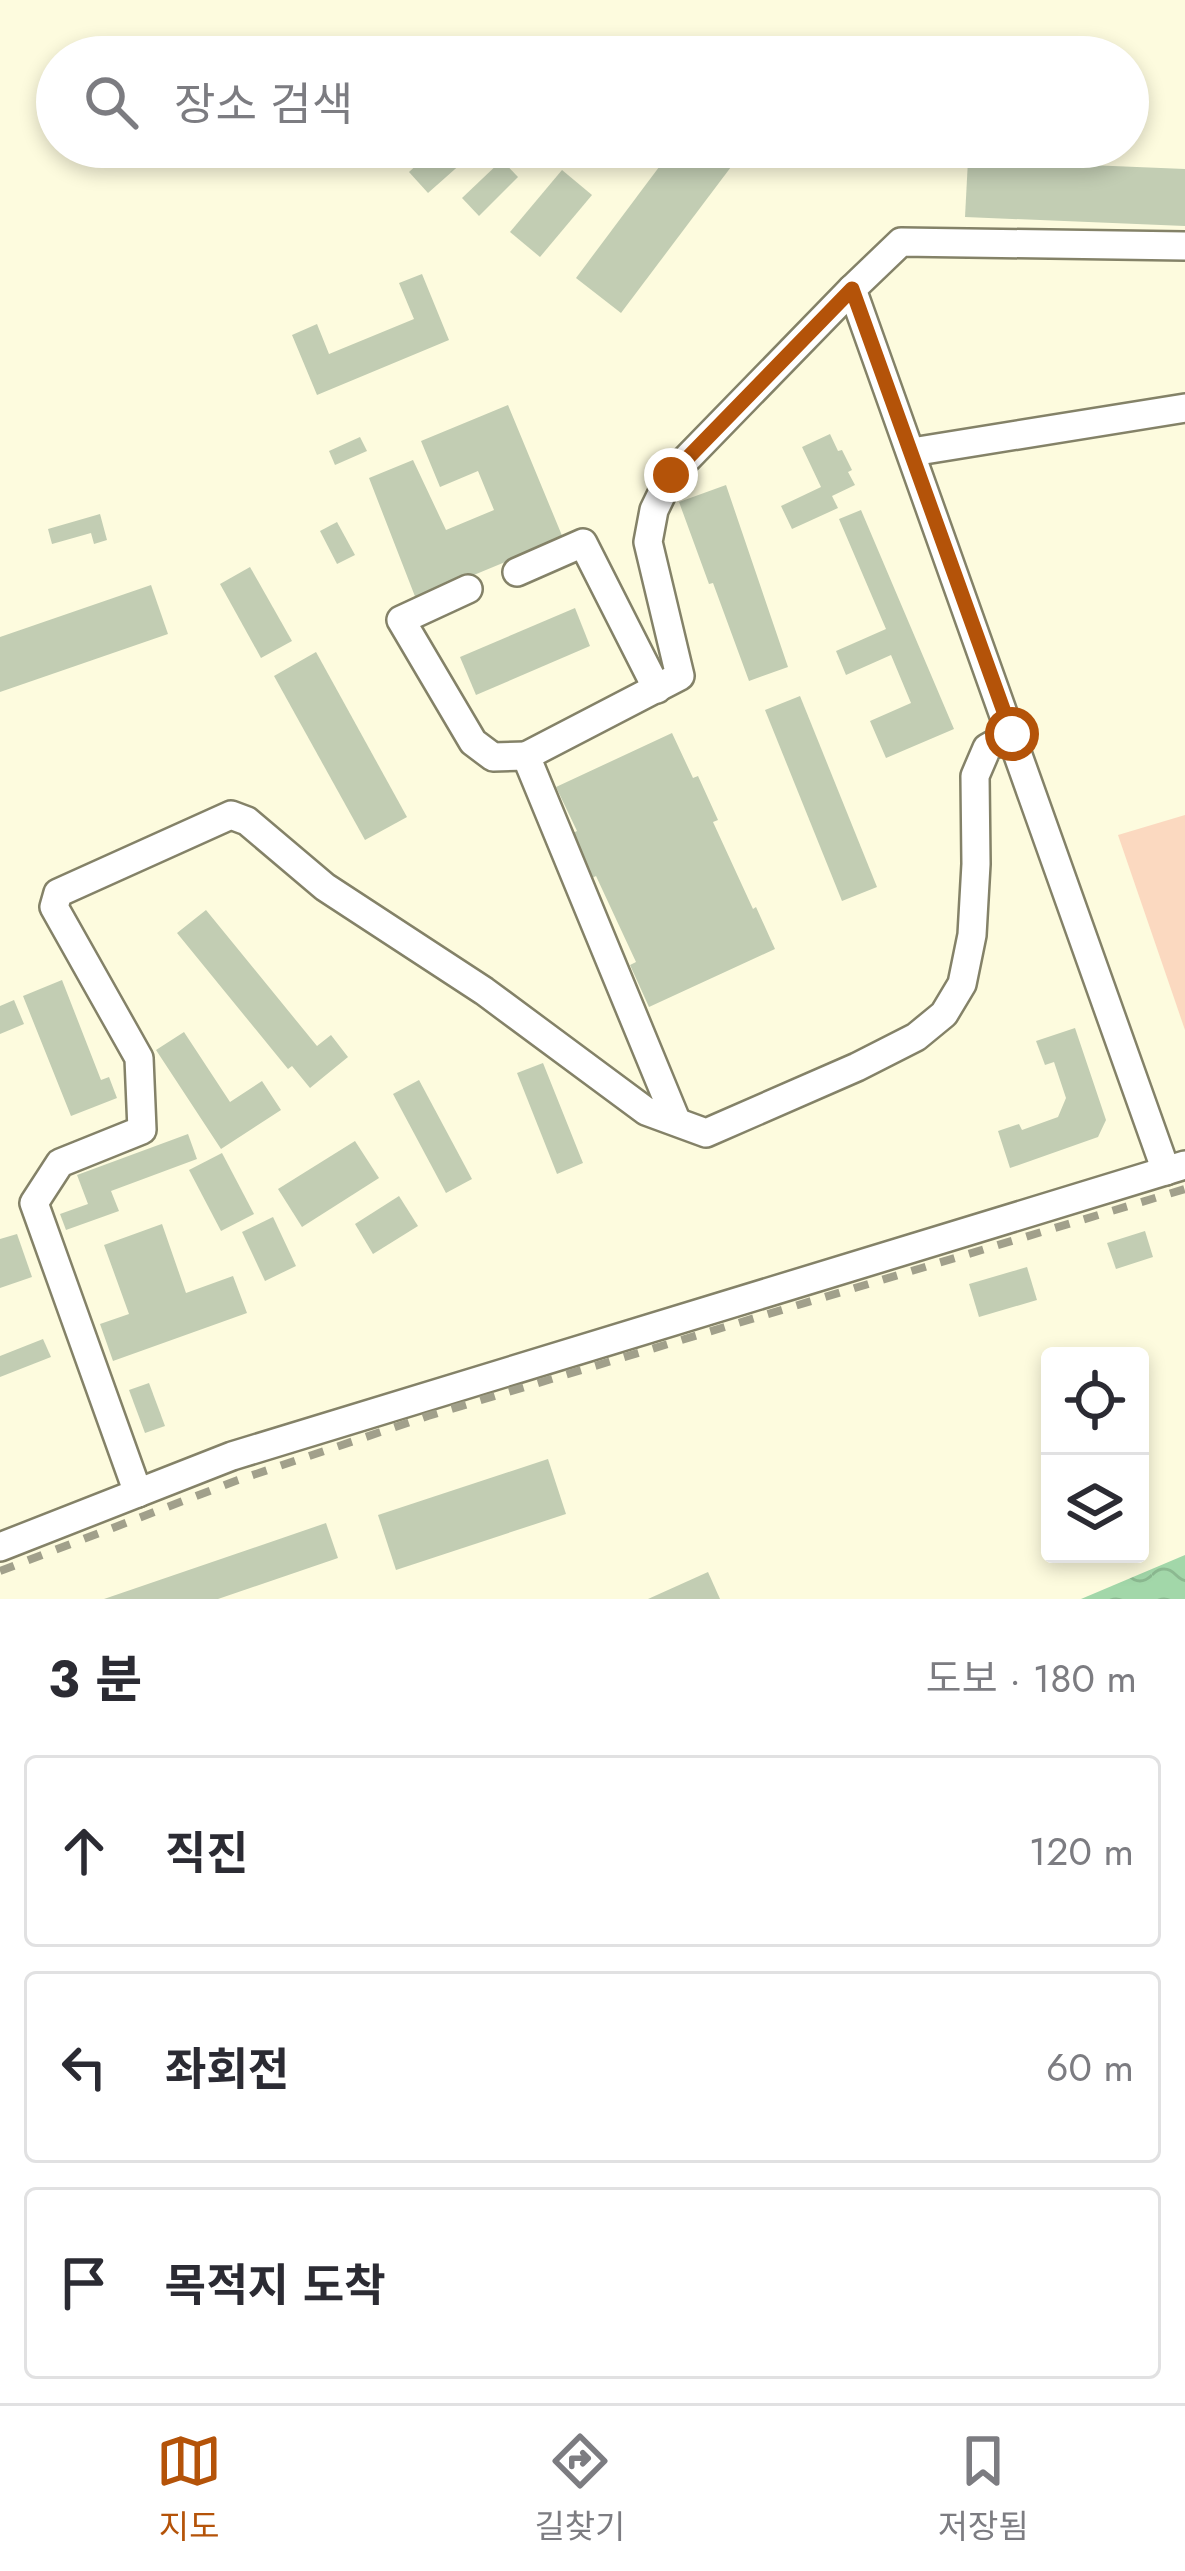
<!DOCTYPE html>
<html lang="ko">
<head>
<meta charset="utf-8">
<style>
	body { margin:0; font-family:Jost,"Noto Sans KR",sans-serif; background:#f2f2f3; color:#2b2b33 }
	.controls { position:absolute; right:36px; bottom:36px; display:grid; overflow:hidden; border-radius:12px; box-shadow:0 6px 18px #0003 }
	.controls button { width:108px; height:108px; display:grid; place-items:center; padding:0; border:0; border-bottom:3px solid #e1e1e2; background:#fff; color:#2b2b33; font:60px sans-serif }
	.stop { position:absolute; width:36px; height:36px; margin:-27px; border:9px solid #b45309; border-radius:50%; background:#fff }
	.stop.end { background:#b45309; border-color:#fff; box-shadow:0 3px 12px #0008 }
	.list { margin:0; padding:0; list-style:none }
	h2 { display:flex; justify-content:space-between; align-items:center; height:156px; margin:0; padding:0 48px; font-size:51px }
	h2 small { font-size:39px; font-weight:400; color:#7c7c81 }
	.list li { display:grid; grid-template-columns:78px 1fr auto; gap:36px; align-items:center; box-sizing:border-box; height:192px; margin:0 24px 24px; padding:0 24px; border:3px solid #e1e1e2; border-radius:12px }
	.list b { display:block; font-size:45px; white-space:nowrap }
	.list em { font-size:39px; font-style:normal; color:#7c7c81 }
	.icon { flex:none; width:66px; height:66px; fill:none; stroke:currentColor; stroke-width:2; stroke-linecap:round; stroke-linejoin:round }
	.map { position:relative; flex:none; width:1185px; height:1599px; overflow:hidden }
	.search { position:absolute; background:#fff; box-shadow:0 6px 18px #0003; left:36px; right:36px; top:36px; height:132px; display:flex; align-items:center; gap:30px; box-sizing:border-box; padding:0 42px; border-radius:66px; color:#7c7c81; font-size:45px }
	.sheet { height:804px; background:#fff }
	nav { display:flex; justify-content:space-around; align-items:center; box-sizing:border-box; height:168px; border-top:3px solid #e1e1e2; background:#fff; font-size:33px; color:#7c7c81 }
	nav a { display:grid; justify-items:center; gap:6px }
	nav .on { color:#b45309 }
	.map>svg:first-child { display:block }
</style>
</head>
<body>
<div class="map">
<svg width="1185" height="1599" viewBox="0 0 1185 1599">
	<defs>
		<pattern id="water-waves" width="16" height="10" patternUnits="userSpaceOnUse" patternTransform="scale(3)"><rect width="16" height="10" fill="#a2d7a9"/><path d="M0 5q4-4 8 0t8 0" fill="none" stroke="#8cb991"/></pattern>
	</defs>
	<rect width="100%" height="100%" fill="#fdfbde"/>
	<polygon fill="#fbd9c0" points="1185,815 1185,1030 1118,835"/>
	<polygon fill="url(#water-waves)" points="1185,1555 1185,1599 1081,1599"/>
	<g fill="#c2cdb3">
		<polygon points="436,147 449,147 463,162 428,193 409,172"/>
		<polygon points="674,147 746,147 621,313 576,278"/>
		<polygon points="502,160 518,177 479,216 462,198"/>
		<polygon points="968,160 1185,169 1185,226 965,217"/>
		<polygon points="562,170 592,195 540,257 510,232"/>
		<polygon points="422,274 449,340 317,395 292,335 317,324 329,354 414,319 399,283"/>
		<polygon points="508,405 563,538 416,599 369,478 413,460 446,530 494,510 478,471 440,487 421,441"/>
		<polygon points="830,434 838,451 842,450 852,470 848,472 855,485 832,496 838,508 792,529 781,506 821,487 802,447"/>
		<polygon points="360,437 367,451 335,465 329,451"/>
		<polygon points="726,485 788,667 749,681 713,583 709,584 679,502"/>
		<polygon points="861,510 954,729 886,758 870,721 911,703 891,655 846,675 836,651 886,629 839,519"/>
		<polygon points="100,514 107,540 94,544 91,533 52,544 48,529"/>
		<polygon points="337,522 355,555 337,564 320,531"/>
		<polygon points="250,567 292,641 261,658 220,584"/>
		<polygon points="151,585 168,634 0,692 0,637"/>
		<polygon points="575,608 590,646 476,695 460,657"/>
		<polygon points="316,652 407,817 365,840 274,676"/>
		<polygon points="800,696 877,887 842,901 765,710"/>
		<polygon points="672,733 693,778 698,776 718,820 713,822 753,909 756,907 775,949 649,1007 630,965 636,962 596,876 592,878 571,834 577,831 556,787"/>
		<polygon points="206,910 317,1046 331,1035 348,1057 310,1088 292,1066 288,1069 177,933"/>
		<polygon points="62,980 101,1080 109,1077 117,1098 71,1116 23,996"/>
		<polygon points="14,1000 24,1024 0,1034 0,1006"/>
		<polygon points="1075,1028 1106,1120 1098,1137 1010,1168 998,1131 1019,1124 1022,1130 1058,1117 1066,1098 1054,1062 1045,1065 1036,1041"/>
		<polygon points="184,1032 230,1102 262,1081 281,1110 221,1149 156,1050"/>
		<polygon points="543,1063 583,1163 557,1174 517,1073"/>
		<polygon points="419,1080 472,1179 446,1193 393,1094"/>
		<polygon points="188,1134 197,1159 111,1191 119,1211 66,1230 60,1214 88,1204 77,1175"/>
		<polygon points="355,1141 379,1178 302,1227 278,1189"/>
		<polygon points="222,1153 254,1214 221,1231 189,1170"/>
		<polygon points="399,1196 418,1226 373,1254 355,1224"/>
		<polygon points="273,1217 296,1266 265,1281 242,1232"/>
		<polygon points="162,1224 186,1293 233,1276 247,1313 113,1361 100,1324 129,1314 104,1245"/>
		<polygon points="1145,1231 1153,1257 1116,1269 1107,1243"/>
		<polygon points="17,1234 32,1277 0,1288 0,1239"/>
		<polygon points="1027,1267 1037,1300 979,1317 969,1284"/>
		<polygon points="43,1339 51,1357 0,1377 0,1356"/>
		<polygon points="149,1383 165,1426 145,1433 129,1390"/>
		<polygon points="548,1459 566,1514 396,1570 378,1515"/>
		<polygon points="326,1523 338,1558 218,1599 104,1599"/>
		<polygon points="708,1572 720,1599 648,1599"/>
	</g>
	<g fill="none" stroke-linecap="round" stroke-linejoin="round">
		<defs>
			<g id="minor">
				<polyline points="912,452 1185,408"/>
				<polyline points="517,572 583,543 657,689"/>
				<polyline points="468,589 401,620 473,742 493,757 526,756"/>
				<polyline points="676,1120 526,756 680,676 648,542 654,510 671,475 852,289"/>
				<polyline points="1166,1171 852,289 901,242 1185,246"/>
				<polyline points="138,1493 34,1203 60,1163 142,1130 139,1058 54,907 58,893 231,815 247,821 325,887 484,991 646,1111 706,1133 857,1067 916,1037 944,1014 962,984 972,935 976,864 975,776 987,748 1012,734"/>
				<polyline points="0,1547 232,1456 1185,1165"/>
			</g>
		</defs>
		<use href="#minor" stroke="#848268" stroke-width="32"/>
		<use href="#minor" stroke="#fff" stroke-width="27"/>
		<polyline stroke="#a1a08b" stroke-width="8" stroke-dasharray="15 15" stroke-linecap="butt" points="0,1571 238,1480 428,1416 1185,1189"/>
	</g>
	<g fill="none" stroke-linecap="round" stroke-linejoin="round">
		<polyline stroke="#b45309" stroke-width="15" points="671,475 852,289 1012,734"/>
	</g>
</svg>
<div class="controls">
<button><svg class="icon" aria-label="locate" viewBox="0 0 24 24"><circle cx="12" cy="12" r="6"/><path d="M12 2v4M12 18v4M2 12h4M18 12h4"/></svg></button>
<button><svg class="icon" aria-label="layers" viewBox="0 0 24 24"><path d="M12 4l9 5-9 5-9-5zM3 14l9 5 9-5"/></svg></button>
</div>
<div class="stop" style="left:1012px;top:734px"></div>
<div class="stop end" style="left:671px;top:475px"></div>
<div class="search"><svg class="icon" aria-label="search" viewBox="0 0 24 24"><circle cx="10" cy="10" r="6"/><path d="M15 15l6 6"/></svg>장소 검색</div>
</div>
<section class="sheet">
<h2>3 분<small>도보 · 180 m</small></h2>
<ul class="list">
<li><svg class="icon" aria-label="ahead" viewBox="0 0 24 24"><path d="M12 20V5M6 11l6-6 6 6"/></svg><div><b>직진</b></div><em>120 m</em></li>
<li><svg class="icon" aria-label="left" viewBox="0 0 24 24"><path d="M17 20v-9H6M10 6l-5 5 5 5"/></svg><div><b>좌회전</b></div><em>60 m</em></li>
<li><svg class="icon" aria-label="arrive" viewBox="0 0 24 24"><path d="M6 21V4h12l-3 4 3 4H6"/></svg><div><b>목적지 도착</b></div></li>
</ul>
</section>
<nav>
<a class="on"><svg class="icon" aria-label="map" viewBox="0 0 24 24"><path d="M3 6l6-2 6 2 6-2v14l-6 2-6-2-6 2zM9 4v14M15 6v14"/></svg>지도</a>
<a><svg class="icon" aria-label="directions" viewBox="0 0 24 24"><path d="M12 3l9 9-9 9-9-9zM9 14v-3h6M13 9l2 2-2 2"/></svg>길찾기</a>
<a><svg class="icon" aria-label="saved" viewBox="0 0 24 24"><path d="M7 4h10v16l-5-4-5 4z"/></svg>저장됨</a>
</nav>
</body>
</html>
